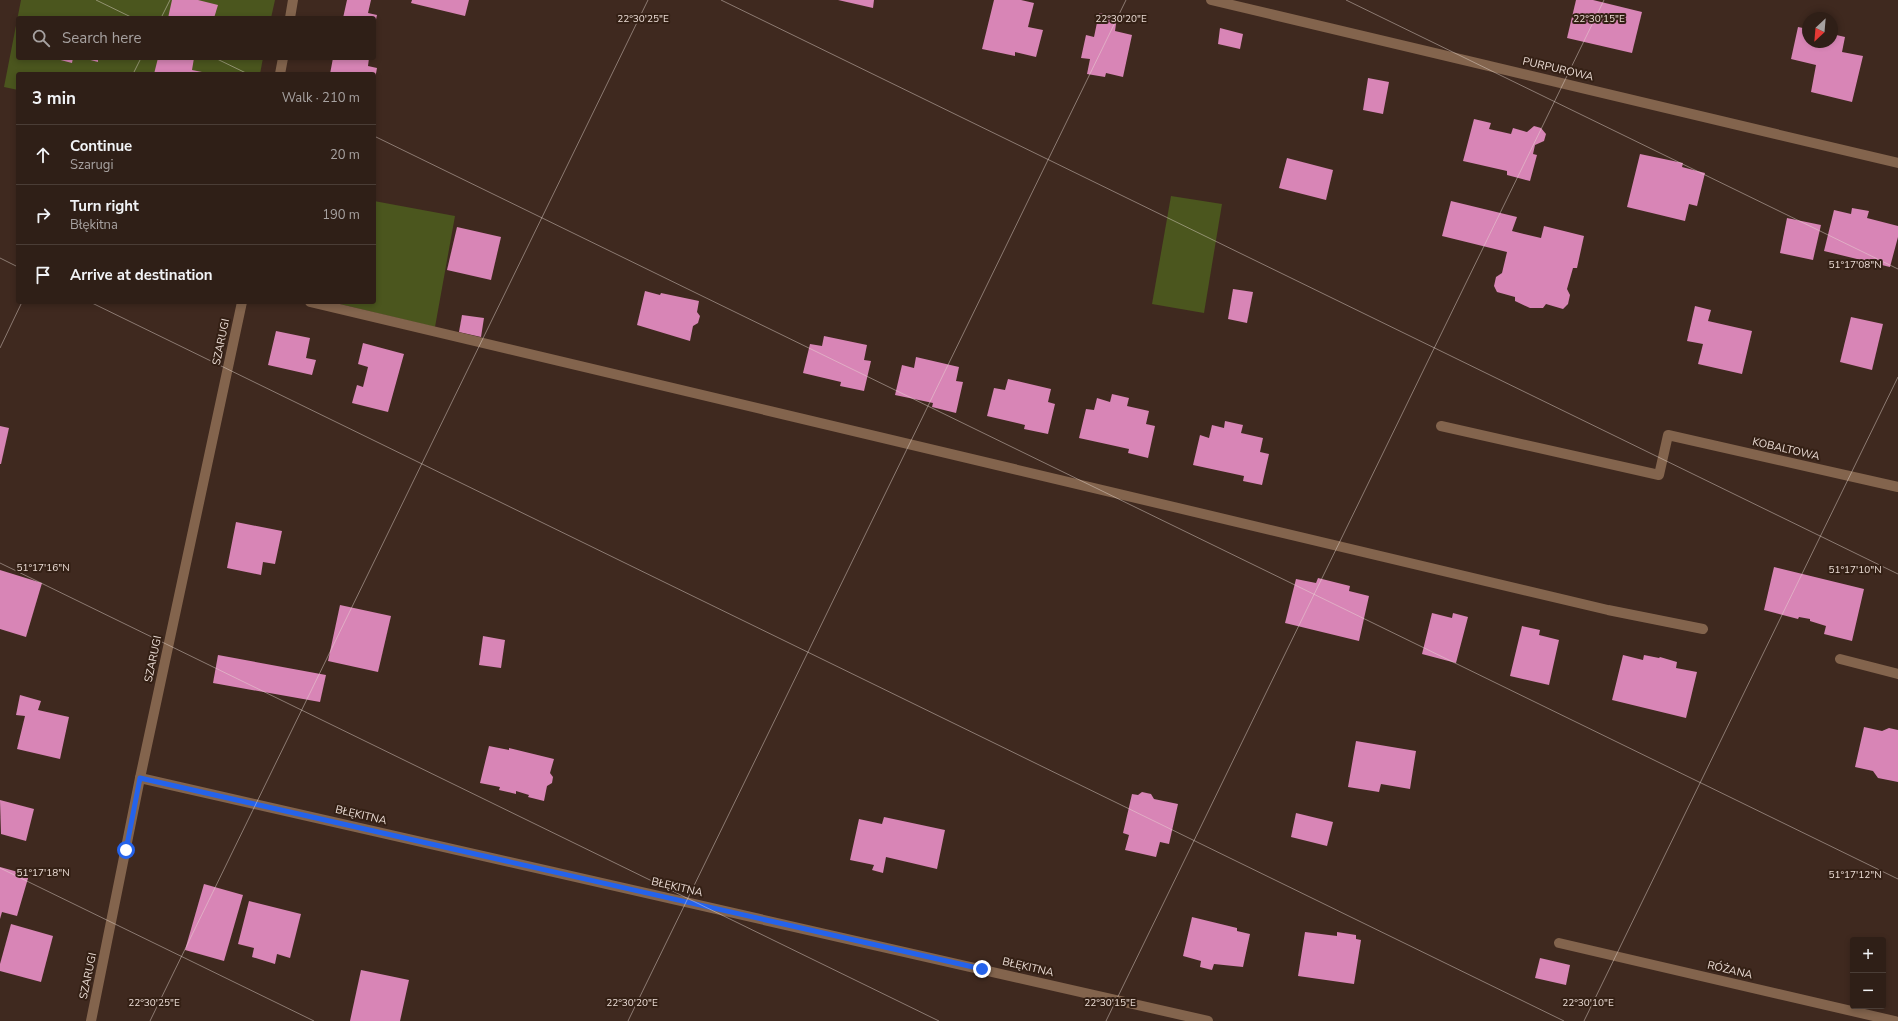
<!DOCTYPE html>
<html lang="en">
<head>
<meta charset="utf-8">
<style>
	body { margin:0; font-family:"Nunito Sans",sans-serif; background:#3b2c24; color:#f1f3f6 }
	.controls { position:absolute; right:12px; bottom:12px; display:grid; overflow:hidden; border-radius:4px; box-shadow:0 2px 6px #0003 }
	.controls button { width:36px; height:36px; display:grid; place-items:center; padding:0; border:0; border-bottom:1px solid #4a3d36; background:#2f1f17; color:#f1f3f6; font:20px sans-serif }
	.compass { position:absolute; left:1802px; top:12px; width:36px; height:36px; border-radius:50%; background:#2f1f17; box-shadow:0 2px 6px #0003; rotate:206deg }
	.stop { position:absolute; width:12px; height:12px; margin:-9px; border:3px solid #2563eb; border-radius:50%; background:#fff }
	.stop.end { background:#2563eb; border-color:#fff; box-shadow:0 1px 4px #0008 }
	.list { margin:0; padding:0; list-style:none }
	h2 { display:flex; justify-content:space-between; align-items:center; height:52px; margin:0; padding:0 16px; font-size:17px }
	h2 small { font-size:13px; font-weight:400; color:#a7a2a1 }
	.list li { display:grid; grid-template-columns:26px 1fr auto; gap:12px; align-items:center; box-sizing:border-box; height:60px; padding:0 16px; border-top:1px solid #4a3d36 }
	.list b { display:block; font-size:15px; white-space:nowrap }
	.list p { margin:0; font-size:13px; white-space:nowrap; color:#a7a2a1 }
	.list em { font-size:13px; font-style:normal; color:#a7a2a1 }
	.icon { flex:none; width:22px; height:22px; fill:none; stroke:currentColor; stroke-width:2; stroke-linecap:round; stroke-linejoin:round }
	.map { position:relative; flex:none; width:1898px; height:1021px; overflow:hidden }
	.search { position:absolute; background:#2f1f17; box-shadow:0 2px 6px #0003; left:16px; top:16px; width:360px; height:44px; display:flex; align-items:center; gap:10px; box-sizing:border-box; padding:0 14px; border-radius:4px; color:#a7a2a1; font-size:15px }
	.panel { position:absolute; background:#2f1f17; box-shadow:0 2px 6px #0003; left:16px; top:72px; width:360px; height:232px; border-radius:4px }
	.map>svg:first-child { display:block }
</style>
</head>
<body>
<div class="map">
<svg width="1898" height="1021" viewBox="0 0 1898 1021">
	<rect width="100%" height="100%" fill="#3f291f"/>
	<g fill="#4b561e">
		<polygon points="21,0 275,0 271,18 18,18 18,58 263,58 260,74 18,74 18,90 4,87"/>
		<polygon points="1171,196 1222,204 1204,313 1152,304"/>
		<polygon points="374,201 455,216 435,327 331,302 374,302"/>
	</g>
	<g fill="#d885b6">
		<polygon points="172,0 198,0 218,5 214,18 168,18"/>
		<polygon points="347,0 371,0 368,13 377,15 375,24 374,18 343,18"/>
		<polygon points="412,0 469,0 465,16 411,3"/>
		<polygon points="838,0 874,0 873,8"/>
		<polygon points="994,0 1021,0 1034,3 1028,27 1043,30 1036,57 1015,52 1015,56 982,49"/>
		<polygon points="1576,0 1593,0 1642,12 1632,53 1567,38"/>
		<polygon points="1099,13 1117,17 1115,31 1132,35 1123,77 1106,73 1105,77 1087,74 1090,59 1081,58 1086,35 1094,37"/>
		<polygon points="1798,27 1808,29 1808,42 1832,42 1832,34 1845,37 1842,52 1863,56 1852,102 1811,92 1816,65 1791,59"/>
		<polygon points="1220,28 1243,34 1240,49 1218,44"/>
		<polygon points="53,58 73,58 72,63"/>
		<polygon points="83,58 98,58 98,62"/>
		<polygon points="158,58 194,58 192,70 202,72 202,74 154,74"/>
		<polygon points="333,58 369,58 368,66 377,68 375,79 374,74 330,74"/>
		<polygon points="1368,78 1389,82 1383,114 1363,110"/>
		<polygon points="1474,119 1491,123 1489,129 1511,134 1513,128 1527,132 1534,126 1541,128 1546,134 1544,141 1535,145 1533,154 1537,155 1530,181 1507,175 1507,171 1463,161"/>
		<polygon points="1640,154 1683,163 1682,167 1705,173 1697,206 1689,204 1685,221 1627,207"/>
		<polygon points="1287,158 1333,170 1326,200 1279,188"/>
		<polygon points="1451,201 1517,217 1512,231 1541,238 1544,226 1584,236 1577,268 1573,268 1567,289 1570,295 1568,304 1563,309 1546,304 1543,308 1530,308 1515,301 1515,297 1497,292 1494,286 1496,277 1502,273 1507,252 1442,236"/>
		<polygon points="1852,208 1869,211 1867,218 1898,226 1898,237 1890,267 1824,251 1834,210 1851,214"/>
		<polygon points="1787,218 1821,225 1813,260 1780,253"/>
		<polygon points="457,227 501,237 491,280 447,270"/>
		<polygon points="1233,289 1253,292 1247,323 1228,319"/>
		<polygon points="645,291 660,295 661,293 699,301 697,312 700,316 698,323 693,326 690,341 637,325"/>
		<polygon points="1695,306 1711,310 1708,321 1752,331 1742,374 1698,364 1703,344 1687,341"/>
		<polygon points="462,315 484,318 481,337 459,332"/>
		<polygon points="1851,317 1883,324 1872,370 1840,362"/>
		<polygon points="276,331 310,338 306,358 316,360 312,375 268,365"/>
		<polygon points="824,336 867,345 864,360 871,361 864,391 840,386 841,382 803,373 810,344 822,346"/>
		<polygon points="363,343 404,354 388,412 352,403 357,385 363,387 368,367 358,364"/>
		<polygon points="916,357 959,367 956,381 963,382 956,413 932,407 933,403 895,395 902,365 914,368"/>
		<polygon points="1008,379 1051,389 1048,402 1055,404 1048,434 1024,429 1025,425 987,416 994,388 1005,390"/>
		<polygon points="1112,394 1129,398 1127,406 1149,411 1146,424 1155,426 1148,458 1128,453 1129,449 1079,438 1086,409 1094,410 1097,398 1110,402"/>
		<polygon points="1225,421 1243,425 1241,433 1263,438 1260,452 1269,454 1262,485 1243,481 1244,476 1193,465 1200,435 1209,438 1212,425 1224,428"/>
		<polygon points="0,426 9,428 1,464 0,464"/>
		<polygon points="236,522 282,531 275,564 263,562 261,575 227,568"/>
		<polygon points="1774,567 1864,589 1852,641 1824,634 1826,626 1810,621 1810,619 1799,617 1798,619 1764,610"/>
		<polygon points="0,570 42,583 26,637 0,629"/>
		<polygon points="1318,578 1350,586 1349,591 1369,596 1359,641 1285,623 1296,579 1316,583"/>
		<polygon points="340,605 391,616 378,672 328,661"/>
		<polygon points="1432,613 1452,618 1453,613 1468,617 1456,663 1422,654"/>
		<polygon points="1522,626 1540,630 1539,635 1559,640 1549,685 1510,676"/>
		<polygon points="483,636 505,640 501,668 479,665"/>
		<polygon points="218,655 326,675 320,702 213,683"/>
		<polygon points="1623,655 1643,660 1644,655 1659,658 1660,657 1677,662 1676,668 1697,672 1686,718 1612,700"/>
		<polygon points="20,695 41,701 38,710 69,717 60,759 17,749 25,716 16,715"/>
		<polygon points="1864,727 1882,731 1889,728 1898,730 1898,782 1878,778 1873,771 1855,767"/>
		<polygon points="1356,741 1416,751 1410,789 1381,784 1379,792 1348,787"/>
		<polygon points="489,746 509,750 509,748 554,759 550,773 553,777 552,783 547,786 544,801 528,797 529,795 516,791 516,794 499,790 500,787 480,783"/>
		<polygon points="1142,792 1151,794 1154,799 1178,804 1169,844 1160,842 1156,857 1125,850 1129,835 1123,833 1132,794 1138,795"/>
		<polygon points="0,800 34,809 26,841 1,834"/>
		<polygon points="1296,813 1333,822 1327,846 1291,837"/>
		<polygon points="884,817 945,830 937,869 886,857 883,873 872,870 874,865 850,860 859,819 882,824"/>
		<polygon points="0,867 29,875 17,916 2,912 0,919"/>
		<polygon points="204,884 243,895 224,961 185,950"/>
		<polygon points="249,901 301,914 290,958 277,954 275,964 252,957 254,948 238,944"/>
		<polygon points="1192,917 1237,928 1237,931 1250,934 1243,967 1214,964 1212,970 1200,967 1201,961 1183,956"/>
		<polygon points="11,924 53,936 41,982 0,971 0,964"/>
		<polygon points="1305,932 1337,936 1337,932 1356,935 1356,939 1361,940 1354,984 1298,976"/>
		<polygon points="1540,958 1570,965 1566,985 1535,978"/>
		<polygon points="361,970 409,980 400,1021 350,1021"/>
	</g>
	<g fill="none" stroke-linecap="round" stroke-linejoin="round">
		<g stroke="#83644d" stroke-width="10">
			<polyline points="1211,0 1898,163"/>
			<polyline points="290,18 293,0"/>
			<polyline points="280,74 283,58"/>
			<polyline points="310,302 1608,610 1703,629"/>
			<polyline points="1441,426 1659,475 1668,435 1898,487"/>
			<polyline points="1840,659 1898,674"/>
			<polyline points="140,778 1208,1021"/>
			<polyline points="1559,943 1895,1021"/>
			<polyline points="91,1021 140,778 242,302"/>
		</g>
	</g>
	<g fill="none" stroke-linecap="round" stroke-linejoin="round">
		<polyline stroke="#2563eb" stroke-width="5" points="126,850 140,778 982,969"/>
	</g>
	<path fill="none" stroke="#ecddd6" stroke-width="1" stroke-opacity="0.45" d="M96,0L133,18M721,0L1898,574M1346,0L1898,269M161,18L170,0M215,58L248,74M133,74L141,58M374,136L1898,879M0,258L18,267M90,302L1564,1021M0,348L22,302M0,563L939,1021M0,868L314,1021M150,1021L648,0M628,1021L1126,0M1106,1021L1604,0M1584,1021L1898,377"/>
	<g text-anchor="middle" dominant-baseline="central" stroke-width="4" stroke-linejoin="round" paint-order="stroke">
		<g font-size="11" fill="#ecddd6" stroke="#342015">
			<text transform="translate(1558 69) rotate(13)">PURPUROWA</text>
			<text transform="translate(221 342) rotate(-78)">SZARUGI</text>
			<text transform="translate(1786 449) rotate(13)">KOBALTOWA</text>
			<text transform="translate(153 659) rotate(-78)">SZARUGI</text>
			<text transform="translate(361 815) rotate(13)">BŁĘKITNA</text>
			<text transform="translate(677 887) rotate(13)">BŁĘKITNA</text>
			<text transform="translate(1028 967) rotate(13)">BŁĘKITNA</text>
			<text transform="translate(1730 970) rotate(13)">RÓŻANA</text>
			<text transform="translate(88 976) rotate(-78)">SZARUGI</text>
		</g>
	</g>
	<g font-size="10" text-anchor="middle" fill="#ecddd6" stroke="#342015" stroke-width="4" stroke-linejoin="round" paint-order="stroke">
		<text x="1121" y="22">22°30'20"E</text>
		<text x="643" y="22">22°30'25"E</text>
		<text x="1599" y="22">22°30'15"E</text>
		<text x="1855" y="268">51°17'08"N</text>
		<text x="43" y="571">51°17'16"N</text>
		<text x="1855" y="573">51°17'10"N</text>
		<text x="43" y="876">51°17'18"N</text>
		<text x="1855" y="878">51°17'12"N</text>
		<text x="154" y="1006">22°30'25"E</text>
		<text x="632" y="1006">22°30'20"E</text>
		<text x="1110" y="1006">22°30'15"E</text>
		<text x="1588" y="1006">22°30'10"E</text>
	</g>
</svg>
<div class="controls">
<button>+</button>
<button>−</button>
</div>
<svg class="compass" viewBox="-18 -18 36 36"><path d="M0-13l5 13h-10z" fill="#e53935"/><path d="M0 13l5-13h-10z" fill="#a7a2a1"/></svg>
<div class="stop" style="left:126px;top:850px"></div>
<div class="stop end" style="left:982px;top:969px"></div>
<div class="search"><svg class="icon" aria-label="search" viewBox="0 0 24 24"><circle cx="10" cy="10" r="6"/><path d="M15 15l6 6"/></svg>Search here</div>
<section class="panel">
<h2>3 min<small>Walk · 210 m</small></h2>
<ul class="list">
<li><svg class="icon" aria-label="ahead" viewBox="0 0 24 24"><path d="M12 20V5M6 11l6-6 6 6"/></svg><div><b>Continue</b><p>Szarugi</p></div><em>20 m</em></li>
<li><svg class="icon" aria-label="right" viewBox="0 0 24 24"><path d="M7 20v-9h11M14 6l5 5-5 5"/></svg><div><b>Turn right</b><p>Błękitna</p></div><em>190 m</em></li>
<li><svg class="icon" aria-label="arrive" viewBox="0 0 24 24"><path d="M6 21V4h12l-3 4 3 4H6"/></svg><div><b>Arrive at destination</b></div></li>
</ul>
</section>
</div>
</body>
</html>
